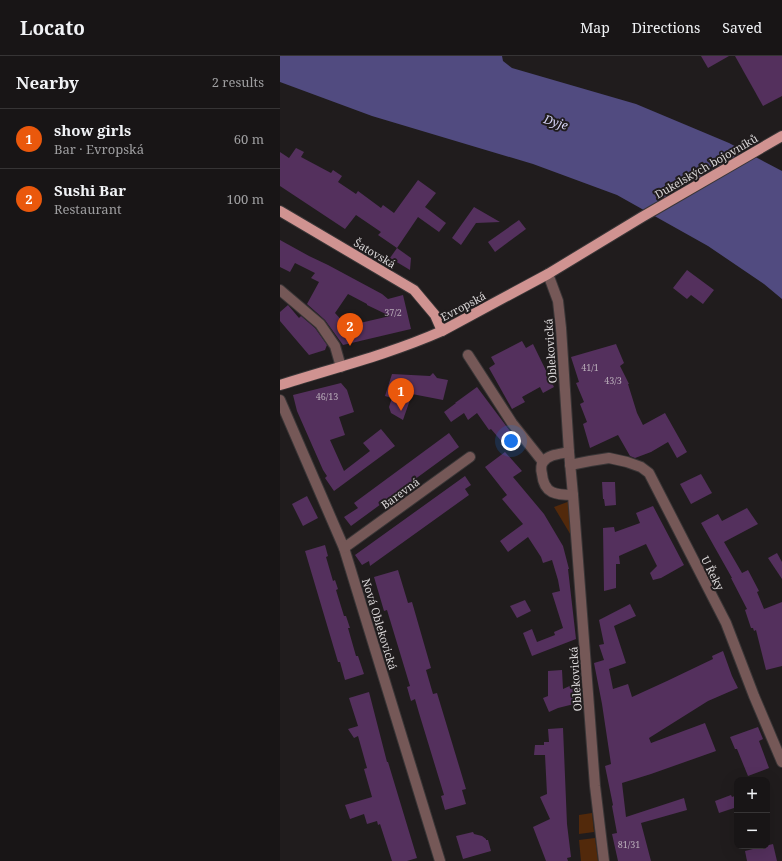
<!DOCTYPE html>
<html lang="en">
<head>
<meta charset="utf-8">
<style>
	body { margin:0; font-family:"Noto Serif",serif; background:#252223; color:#f1f3f6 }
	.controls { position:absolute; right:12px; bottom:12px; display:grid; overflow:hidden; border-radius:8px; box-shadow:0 4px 16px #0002 }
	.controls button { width:36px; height:36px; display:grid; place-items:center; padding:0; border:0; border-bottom:1px solid #363435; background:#181516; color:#f1f3f6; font:20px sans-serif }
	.you { position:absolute; left:231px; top:385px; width:14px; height:14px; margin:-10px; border:3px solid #fff; border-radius:50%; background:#1a73e8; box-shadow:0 0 0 6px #1a73e833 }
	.badge { display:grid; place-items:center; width:26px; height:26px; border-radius:50%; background:#ea580c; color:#fff; font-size:13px; font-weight:700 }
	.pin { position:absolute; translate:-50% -33px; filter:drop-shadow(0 1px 2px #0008) }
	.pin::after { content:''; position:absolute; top:21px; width:14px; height:12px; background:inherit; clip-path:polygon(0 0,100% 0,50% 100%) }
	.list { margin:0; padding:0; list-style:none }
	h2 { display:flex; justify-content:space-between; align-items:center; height:52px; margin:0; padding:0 16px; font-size:17px }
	h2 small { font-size:13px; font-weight:400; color:#9f9fa1 }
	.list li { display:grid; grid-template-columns:26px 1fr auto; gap:12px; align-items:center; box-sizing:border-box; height:60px; padding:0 16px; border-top:1px solid #363435 }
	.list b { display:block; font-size:15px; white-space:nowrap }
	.list p { margin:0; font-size:13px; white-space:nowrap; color:#9f9fa1 }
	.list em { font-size:13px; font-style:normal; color:#9f9fa1 }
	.map { position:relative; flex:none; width:502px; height:805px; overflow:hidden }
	header { display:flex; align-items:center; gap:24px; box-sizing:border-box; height:56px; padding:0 20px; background:#181516; border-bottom:1px solid #363435 }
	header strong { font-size:19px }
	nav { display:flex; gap:22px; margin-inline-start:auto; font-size:14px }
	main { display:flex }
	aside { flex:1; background:#181516 }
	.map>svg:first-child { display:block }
</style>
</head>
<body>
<header>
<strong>Locato</strong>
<nav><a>Map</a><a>Directions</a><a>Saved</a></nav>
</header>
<main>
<aside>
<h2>Nearby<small>2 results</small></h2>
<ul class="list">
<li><span class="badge">1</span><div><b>show girls</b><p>Bar · Evropská</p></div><em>60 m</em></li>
<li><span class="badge">2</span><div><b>Sushi Bar</b><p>Restaurant</p></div><em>100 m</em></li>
</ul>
</aside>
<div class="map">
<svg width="502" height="805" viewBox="0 0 502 805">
	<rect width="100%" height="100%" fill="#201c1d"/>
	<g fill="#52290b">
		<polygon points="290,445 292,481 274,451"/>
		<polygon points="312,757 314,776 299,778 299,759"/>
		<polygon points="315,782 318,805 301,805 299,784"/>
	</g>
	<polygon fill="#514b80" points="0,0 222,0 223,5 232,12 356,48 449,87 502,115 502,243 484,228 428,190 337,139 253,108 92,60 0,26"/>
	<g fill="#54305d" fill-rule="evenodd">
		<polygon points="421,0 449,0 428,12"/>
		<polygon points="455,0 502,0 502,40 483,50"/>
		<polygon points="16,92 24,96 21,101 51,117 53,114 62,120 58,126 76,138 78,135 101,152 103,149 114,157 138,124 156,137 145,151 166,167 159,176 138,161 117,192 98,179 101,176 76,159 65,173 0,130 0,96 9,102"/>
		<polygon points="194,151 220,166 196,167 181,189 172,182"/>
		<polygon points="239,164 246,173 215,196 208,186"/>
		<path d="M0,184L29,200L48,209L102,238L108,243L123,239L131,273L63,289L45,264L27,248L39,226L31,222L35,217L15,207L10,216L0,211ZM68,238L87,248V249L110,260L67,270L55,257Z"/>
		<polygon points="117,192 131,202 130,214 110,202"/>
		<polygon points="407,214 434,234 423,248 411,239 407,243 393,232"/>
		<polygon points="8,249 19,262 21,260 35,272 47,289 45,294 29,299 0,265 0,256"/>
		<polygon points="242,285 246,292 253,288 274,331 263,337 260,331 242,341 245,346 232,353 209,312 215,308 211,301"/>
		<polygon points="336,288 344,307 340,310 349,328 348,328 357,357 363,369 385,357 407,396 397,402 388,386 371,396 355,402 350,400 338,379 310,392 303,368 307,366 300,348 304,346 296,327 299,326 291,301"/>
		<polygon points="153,317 157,322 168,324 163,344 132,338 123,364 111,357 109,351 112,342 105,340 112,318 150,320"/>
		<polygon points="61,327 67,334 74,356 59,361 65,379 50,384 64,415 90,395 83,387 101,373 115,390 54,435 45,422 47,420 43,414 17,355 13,339"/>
		<polygon points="197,331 233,379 223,387 211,373 209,374 197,357 188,364 184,357 171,366 164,356 176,347 175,347"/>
		<polygon points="169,377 179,391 71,470 64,461 78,452 74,447"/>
		<polygon points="225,396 242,415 233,421 264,458 283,490 289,513 288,513 296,583 252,600 243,577 252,573 257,586 275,579 274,576 283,572 272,537 280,535 278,524 272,504 263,507 261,501 248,481 228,496 220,485 243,468 222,443 227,439 205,411"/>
		<polygon points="421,418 432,437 411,448 400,428"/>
		<polygon points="185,420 191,429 185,433 189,439 90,510 89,505 82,509 75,499"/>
		<polygon points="322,426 335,426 336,449 325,450 324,443 323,443"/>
		<polygon points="27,440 38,462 23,470 12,448"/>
		<polygon points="373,450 404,509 381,522 373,524 370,517 377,510 366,488 339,500 340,508 336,508 336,532 324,535 323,472 334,471 335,476 360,467 356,457"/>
		<polygon points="467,452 478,468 444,486 462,517 468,514 479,535 477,536 484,553 502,546 502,610 486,614 476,574 474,575 473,572 471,572 465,554 467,553 451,522 452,522 421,467 438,458 442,465"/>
		<polygon points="45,489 48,500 46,501 53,525 55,524 58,533 56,534 64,560 66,560 70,572 68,572 76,600 78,600 84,618 65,624 60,606 58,606 25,495"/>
		<polygon points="497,497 502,506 502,523 488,502"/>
		<polygon points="118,514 128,547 132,546 151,612 146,614 153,638 157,637 186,733 182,734 186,748 165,754 161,740 164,739 139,657 135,643 131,645 127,631 130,630 107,554 104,555 94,521"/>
		<polygon points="245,544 251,555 237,562 230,550"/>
		<polygon points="350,548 356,560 334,570 346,607 329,613 333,633 348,628 352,641 387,625 433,603 432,600 443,595 452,620 458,632 428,645 369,682 371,687 425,667 436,695 371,718 342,727 346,761 404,742 407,754 361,767 371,805 338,805 332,778 337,777 332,750 333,749 325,710 331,708 322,648 314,607 324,604 319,589 324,588 319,564"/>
		<polygon points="282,614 283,633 294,628 298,647 278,652 269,656 263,642 268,640 268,615"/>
		<polygon points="89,636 107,706 108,706 137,802 127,805 112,805 100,768 98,769 97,765 87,768 84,758 70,763 65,749 92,741 84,713 87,712 78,680 74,682 68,673 78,670 69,642"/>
		<polygon points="478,671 483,683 479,685 489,712 468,720 457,693 455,693 450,681"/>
		<polygon points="283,672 287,768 291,801 287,802 288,805 266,805 253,771 270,763 260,741 267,738 265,699 254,699 255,689 264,689 264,686 269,686 268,673"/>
		<polygon points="451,739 452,741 457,739 457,751 439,757 435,745"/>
		<polygon points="193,776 194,778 202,780 206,783 206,784 208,784 211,795 183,803 176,780"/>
		<polygon points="493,788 497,805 467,805 465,795"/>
	</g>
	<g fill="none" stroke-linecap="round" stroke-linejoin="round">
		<defs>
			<g id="minor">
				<polyline points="268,218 278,245 281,272 289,396 293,439 315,730 324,805"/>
				<polyline points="0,234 40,268 55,290 61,311"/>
				<polyline points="188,299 232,367 263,406"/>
				<polyline points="0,344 64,492 160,805"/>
				<path d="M289,396C280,398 269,398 263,406C261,409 261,414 262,418C264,438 276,439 293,439"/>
				<polyline points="290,409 310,405 329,402 347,406 361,411 369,417 446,567 474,640 502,706"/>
				<polyline points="64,492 190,401"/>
			</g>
			<g id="major">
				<polyline points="0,155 134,234 155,259 162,275"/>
				<path d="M0,329C54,312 110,298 162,275L268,218L362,161L502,80"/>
			</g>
		</defs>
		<use href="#minor" stroke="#3a3637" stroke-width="12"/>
		<use href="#major" stroke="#3a3637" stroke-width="12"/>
		<use href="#minor" stroke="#755857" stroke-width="10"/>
		<use href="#major" stroke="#d09391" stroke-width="10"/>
	</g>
	<g text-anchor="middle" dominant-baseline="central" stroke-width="4" stroke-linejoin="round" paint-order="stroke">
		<g font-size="9" fill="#b8acb8">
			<text x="113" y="256">37/2</text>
			<text x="310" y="311">41/1</text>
			<text x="333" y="324">43/3</text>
			<text x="47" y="340">46/13</text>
			<text x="349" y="788">81/31</text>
		</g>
		<g font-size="11" fill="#d9d6d7" stroke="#201c1d">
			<text transform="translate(426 110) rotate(-30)">Dukelských bojovníků</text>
			<text transform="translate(95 197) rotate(31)">Šatovská</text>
			<text transform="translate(183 250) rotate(-28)">Evropská</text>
			<text transform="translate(270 295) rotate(-94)">Oblekovická</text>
			<text transform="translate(120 437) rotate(-36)">Barevná</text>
			<text transform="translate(433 517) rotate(63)">U Řeky</text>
			<text transform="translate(100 568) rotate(73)">Nová Oblekovická</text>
			<text transform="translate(295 623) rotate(-94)">Oblekovická</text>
		</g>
		<g font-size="12" font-style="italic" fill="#d5d3f5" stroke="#201c1d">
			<text transform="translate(276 66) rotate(17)">Dyje</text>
		</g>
	</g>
</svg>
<div class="controls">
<button>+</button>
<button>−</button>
</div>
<div class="you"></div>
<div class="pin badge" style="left:121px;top:355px">1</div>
<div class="pin badge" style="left:70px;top:290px">2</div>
</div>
</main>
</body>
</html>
